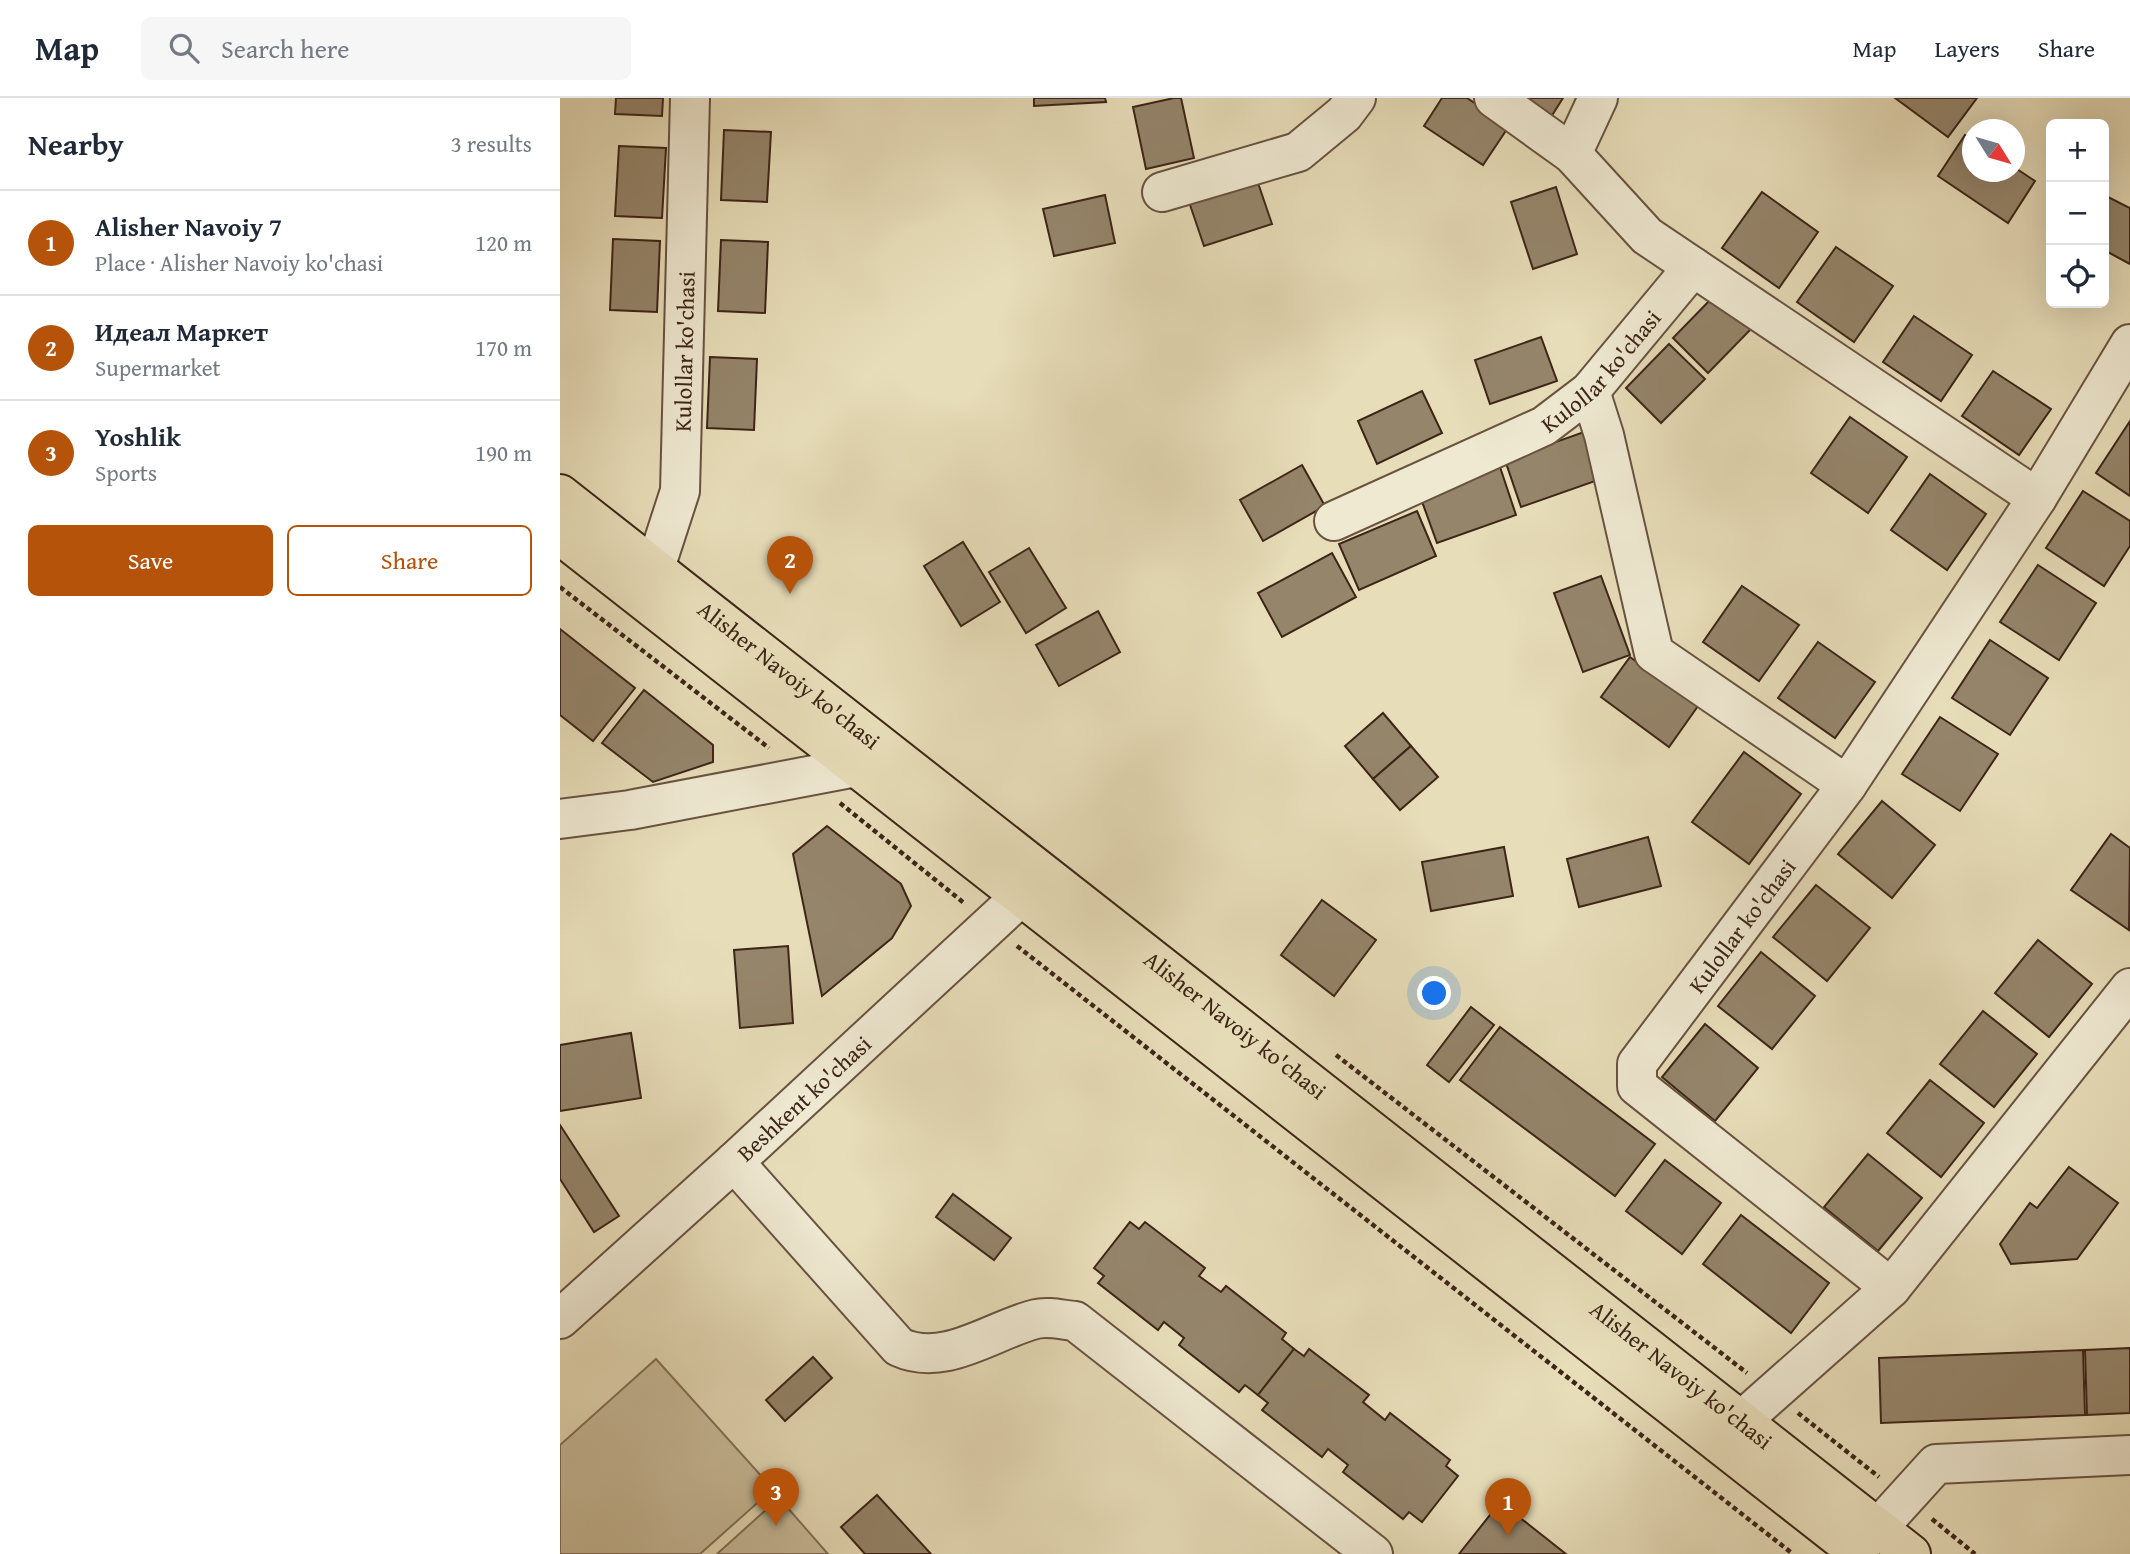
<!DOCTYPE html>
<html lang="en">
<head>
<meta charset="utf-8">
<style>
	body { margin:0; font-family:"Gentium Book Plus",serif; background:#f6f6f7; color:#1f2937 }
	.controls { position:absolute; right:21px; top:21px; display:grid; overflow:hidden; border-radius:10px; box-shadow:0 7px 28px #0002 }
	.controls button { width:63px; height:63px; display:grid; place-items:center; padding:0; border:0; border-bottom:2px solid #e0e1e3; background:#fff; color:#1f2937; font:35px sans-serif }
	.compass { position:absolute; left:1402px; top:21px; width:63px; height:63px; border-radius:50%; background:#fff; box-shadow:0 7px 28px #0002; rotate:127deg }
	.you { position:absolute; left:875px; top:896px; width:24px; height:24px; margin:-18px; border:5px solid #fff; border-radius:50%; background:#1a73e8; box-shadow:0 0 0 10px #1a73e833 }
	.badge { display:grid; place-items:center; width:46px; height:46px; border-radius:50%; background:#b45309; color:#fff; font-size:23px; font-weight:700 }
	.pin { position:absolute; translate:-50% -58px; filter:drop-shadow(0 2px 4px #0008) }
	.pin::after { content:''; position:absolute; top:37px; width:24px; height:21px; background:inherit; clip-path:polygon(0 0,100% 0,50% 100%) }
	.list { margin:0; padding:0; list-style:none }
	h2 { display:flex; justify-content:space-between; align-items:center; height:91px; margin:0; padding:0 28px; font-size:30px }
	h2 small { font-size:23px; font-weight:400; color:#747a83 }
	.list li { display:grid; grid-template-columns:46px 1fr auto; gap:21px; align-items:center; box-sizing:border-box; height:105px; padding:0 28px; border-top:2px solid #e0e1e3 }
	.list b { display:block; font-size:26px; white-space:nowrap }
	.list p { margin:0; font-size:23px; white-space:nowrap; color:#747a83 }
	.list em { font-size:23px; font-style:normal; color:#747a83 }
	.actions { display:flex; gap:14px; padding:21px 28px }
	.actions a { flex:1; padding:16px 0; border:2px solid #b45309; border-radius:10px; text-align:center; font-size:24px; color:#b45309 }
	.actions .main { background:#b45309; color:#fff }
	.icon { flex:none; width:38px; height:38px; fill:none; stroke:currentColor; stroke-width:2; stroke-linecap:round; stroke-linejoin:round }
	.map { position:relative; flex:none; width:1570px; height:1456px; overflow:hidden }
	header { display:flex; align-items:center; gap:42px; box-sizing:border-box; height:98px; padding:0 35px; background:#fff; border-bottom:2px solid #e0e1e3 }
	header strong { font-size:33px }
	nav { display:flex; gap:38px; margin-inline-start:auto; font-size:24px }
	.search { width:490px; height:63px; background:#f6f6f7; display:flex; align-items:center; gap:18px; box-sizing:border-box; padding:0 24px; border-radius:10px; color:#747a83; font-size:26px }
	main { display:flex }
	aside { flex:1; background:#fff }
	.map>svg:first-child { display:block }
</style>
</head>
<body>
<header>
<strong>Map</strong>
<div class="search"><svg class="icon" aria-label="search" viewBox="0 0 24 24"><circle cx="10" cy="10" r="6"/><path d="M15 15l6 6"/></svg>Search here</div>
<nav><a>Map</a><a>Layers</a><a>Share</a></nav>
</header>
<main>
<aside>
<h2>Nearby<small>3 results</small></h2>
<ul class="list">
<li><span class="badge">1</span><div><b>Alisher Navoiy 7</b><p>Place · Alisher Navoiy ko'chasi</p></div><em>120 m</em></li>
<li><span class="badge">2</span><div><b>Идеал Маркет</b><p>Supermarket</p></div><em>170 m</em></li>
<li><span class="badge">3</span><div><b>Yoshlik</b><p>Sports</p></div><em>190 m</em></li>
</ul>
<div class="actions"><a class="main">Save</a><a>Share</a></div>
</aside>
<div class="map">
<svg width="1570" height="1456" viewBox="0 0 1570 1456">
	<rect width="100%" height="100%" fill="#e7ddb9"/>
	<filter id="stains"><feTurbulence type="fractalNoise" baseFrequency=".00286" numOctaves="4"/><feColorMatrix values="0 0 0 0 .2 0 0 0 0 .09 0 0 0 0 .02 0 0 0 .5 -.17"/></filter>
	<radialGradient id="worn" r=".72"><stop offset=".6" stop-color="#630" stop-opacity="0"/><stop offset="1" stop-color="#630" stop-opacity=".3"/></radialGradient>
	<g fill="#cabe9d" stroke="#84725a" stroke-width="2">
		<polygon points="96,1261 213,1391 140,1456 0,1456 0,1347"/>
		<polygon points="219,1400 268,1456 157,1456"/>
	</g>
	<g fill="#95856b" stroke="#3d2517" stroke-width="2">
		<polygon points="56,0 103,0 102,18 55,16"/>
		<polygon points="474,0 545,0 546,4 474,8"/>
		<polygon points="614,0 621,0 634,60 586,71 573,9"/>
		<polygon points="882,0 907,0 949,28 923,67 864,28"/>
		<polygon points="964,0 1003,0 991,19"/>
		<polygon points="1335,0 1417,0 1388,39"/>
		<polygon points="164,32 211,34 207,104 161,102"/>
		<polygon points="1405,37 1412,42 1412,74 1454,74 1454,69 1475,83 1448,125 1378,78"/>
		<polygon points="59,48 106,50 102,120 55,118"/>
		<polygon points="697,82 712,126 644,148 629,104"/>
		<polygon points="996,89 1017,156 973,171 951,104"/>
		<polygon points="1202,94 1258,134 1219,190 1162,150"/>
		<polygon points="545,97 555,145 494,158 483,111"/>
		<polygon points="1544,97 1570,110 1570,166 1544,152"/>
		<polygon points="53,141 100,143 97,214 50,212"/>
		<polygon points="161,142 208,144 205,215 158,213"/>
		<polygon points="1276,149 1333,188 1294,244 1237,204"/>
		<polygon points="1155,197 1191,231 1148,275 1113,240"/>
		<polygon points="1354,218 1412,257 1381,303 1323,264"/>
		<polygon points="981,239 997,283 930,306 915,262"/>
		<polygon points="1109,246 1145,281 1101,325 1066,290"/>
		<polygon points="150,259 197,261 194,332 147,330"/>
		<polygon points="1433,273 1491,311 1459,357 1402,318"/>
		<polygon points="862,293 882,335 817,366 798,323"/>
		<polygon points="1290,319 1347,359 1308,415 1251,375"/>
		<polygon points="1570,323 1570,398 1536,375"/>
		<polygon points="1024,334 1041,381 961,409 945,362"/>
		<polygon points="742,367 765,408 703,443 680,402"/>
		<polygon points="940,369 956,417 877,445 860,398"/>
		<polygon points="1370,376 1426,416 1387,472 1331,432"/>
		<polygon points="1523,393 1570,423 1570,448 1544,488 1486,450"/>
		<polygon points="857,413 876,458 799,492 779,446"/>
		<polygon points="403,444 440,504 401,528 364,468"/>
		<polygon points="469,450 506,510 466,535 429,474"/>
		<polygon points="772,455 796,499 722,539 698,495"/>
		<polygon points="1478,467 1536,505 1499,562 1440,524"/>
		<polygon points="1041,478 1070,557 1023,574 994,495"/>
		<polygon points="1182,488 1239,527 1199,583 1143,544"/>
		<polygon points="538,513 560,554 499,588 476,547"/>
		<polygon points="0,531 75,590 33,643 0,617"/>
		<polygon points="1430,542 1488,580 1450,637 1392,600"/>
		<polygon points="1258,544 1315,584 1275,640 1218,600"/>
		<polygon points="1070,559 1138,608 1109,649 1041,599"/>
		<polygon points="84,592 153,647 153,664 93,684 42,645"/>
		<polygon points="823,615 851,648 813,681 785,648"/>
		<polygon points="1380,619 1438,656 1400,713 1342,676"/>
		<polygon points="851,648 878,679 840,712 813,681"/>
		<polygon points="1184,654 1241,696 1189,766 1132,724"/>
		<polygon points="1322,703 1375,747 1332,800 1278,756"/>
		<polygon points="267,728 341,786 351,808 332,840 262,898 233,756"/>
		<polygon points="1551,736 1570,750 1569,832 1511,792"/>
		<polygon points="1088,739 1101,788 1019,809 1007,761"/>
		<polygon points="944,749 953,798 871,813 862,764"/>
		<polygon points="1256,787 1310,830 1267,883 1213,839"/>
		<polygon points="762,802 816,842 774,898 721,857"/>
		<polygon points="1478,842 1532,886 1489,939 1435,895"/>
		<polygon points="228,848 233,925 180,930 174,852"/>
		<polygon points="1201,854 1255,898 1212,951 1158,908"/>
		<polygon points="911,909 934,927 889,984 867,967"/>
		<polygon points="1423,913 1477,956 1434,1009 1380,966"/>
		<polygon points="1145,926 1198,970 1155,1023 1102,979"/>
		<polygon points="940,929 1095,1046 1055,1098 900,982"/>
		<polygon points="71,935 81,1000 0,1013 0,947"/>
		<polygon points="1370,982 1424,1025 1381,1079 1327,1035"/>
		<polygon points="0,1027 59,1118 34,1134 0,1081"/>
		<polygon points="1308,1056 1362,1100 1318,1153 1264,1109"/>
		<polygon points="1105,1062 1161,1105 1122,1156 1066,1113"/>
		<polygon points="1509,1069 1558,1105 1517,1161 1451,1166 1440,1146 1470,1105 1477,1110"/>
		<polygon points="393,1096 451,1140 434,1162 376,1119"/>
		<polygon points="1181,1117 1269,1185 1231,1235 1143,1166"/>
		<polygon points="570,1124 579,1131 585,1124 645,1170 639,1178 661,1194 666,1188 726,1235 722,1241 734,1251 698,1297 685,1287 679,1294 619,1247 624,1240 604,1224 598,1232 538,1185 544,1178 534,1170"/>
		<polygon points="1570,1250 1570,1315 1527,1317 1525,1252"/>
		<polygon points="734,1251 744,1258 749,1251 809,1297 803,1304 825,1322 830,1315 890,1362 886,1368 898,1378 862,1424 849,1414 843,1421 783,1374 788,1367 768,1351 762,1359 702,1312 708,1305 698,1297"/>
		<polygon points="1523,1252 1525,1317 1321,1325 1319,1260"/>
		<polygon points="253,1259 272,1280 225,1323 206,1302"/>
		<polygon points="317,1397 371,1456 305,1456 281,1429"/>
		<polygon points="949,1411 1006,1456 899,1456 934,1412 943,1419"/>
	</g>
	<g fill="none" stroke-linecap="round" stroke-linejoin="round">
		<defs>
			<g id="minor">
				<polyline points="934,0 1012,56 1087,138 1477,400"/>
				<polyline points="1012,56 1038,0"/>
				<polyline points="602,94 738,54 784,16 796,0"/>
				<polyline points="1030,293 1044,337 1094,555 1287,687"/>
				<path id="s1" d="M774,423L984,328L1030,293L1133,169"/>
				<path id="s2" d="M76,495L95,470L120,393L130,0"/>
				<polyline points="0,721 70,712 322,664"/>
				<path d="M174,1064L339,1249C385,1270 432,1232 476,1221C488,1218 503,1222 515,1223L813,1456"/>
				<path id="s3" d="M1331,1190L1077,988V966L1287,687L1477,400L1570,246"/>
				<path id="s4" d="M0,1221L174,1064L484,777"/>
				<polyline points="1160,1346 1181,1323 1331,1190 1570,890"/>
				<polyline points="1318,1430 1376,1366 1570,1357"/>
			</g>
			<g id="major">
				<path id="s5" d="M0,396L1351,1456"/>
				<polyline points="0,437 1300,1456"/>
			</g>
		</defs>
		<use href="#minor" stroke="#685340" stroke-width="42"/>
		<use href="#major" stroke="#3d2517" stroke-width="42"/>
		<g stroke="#3d2517" stroke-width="4.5" stroke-dasharray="5 3.5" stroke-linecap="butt">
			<polyline points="0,489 209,650"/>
			<polyline points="280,705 404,805"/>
			<polyline points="457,848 1233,1456"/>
			<polyline points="776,957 1187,1275"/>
			<polyline points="1238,1315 1319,1379"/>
			<polyline points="1372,1421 1415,1456"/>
		</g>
		<use href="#minor" stroke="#efe9d2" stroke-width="38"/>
		<use href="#major" stroke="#e7ddb9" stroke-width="38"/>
	</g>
	<g text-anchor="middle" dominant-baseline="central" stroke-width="5" stroke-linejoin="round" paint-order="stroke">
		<g font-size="23" fill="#3d2517" stroke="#efe9d2">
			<text stroke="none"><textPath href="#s2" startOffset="252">Kulollar ko'chasi</textPath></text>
			<text stroke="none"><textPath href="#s1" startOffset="310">Kulollar ko'chasi</textPath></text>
			<text stroke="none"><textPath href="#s5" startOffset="292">Alisher Navoiy ko'chasi</textPath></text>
			<text stroke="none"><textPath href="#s3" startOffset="520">Kulollar ko'chasi</textPath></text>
			<text stroke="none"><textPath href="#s5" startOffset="859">Alisher Navoiy ko'chasi</textPath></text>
			<text stroke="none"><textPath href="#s4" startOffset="329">Beshkent ko'chasi</textPath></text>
			<text stroke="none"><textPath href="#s5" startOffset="1426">Alisher Navoiy ko'chasi</textPath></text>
		</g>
	</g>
	<rect width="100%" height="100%" filter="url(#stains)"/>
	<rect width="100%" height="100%" fill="url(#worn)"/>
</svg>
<div class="controls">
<button>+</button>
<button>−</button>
<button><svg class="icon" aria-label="locate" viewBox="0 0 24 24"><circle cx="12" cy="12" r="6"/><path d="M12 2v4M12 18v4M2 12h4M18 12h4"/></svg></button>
</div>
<svg class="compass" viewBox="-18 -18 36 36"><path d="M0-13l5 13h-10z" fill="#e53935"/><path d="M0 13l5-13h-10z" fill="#747a83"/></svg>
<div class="you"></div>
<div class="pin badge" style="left:948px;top:1438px">1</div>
<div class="pin badge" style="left:230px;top:496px">2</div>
<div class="pin badge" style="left:216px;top:1428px">3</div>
</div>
</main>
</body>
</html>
